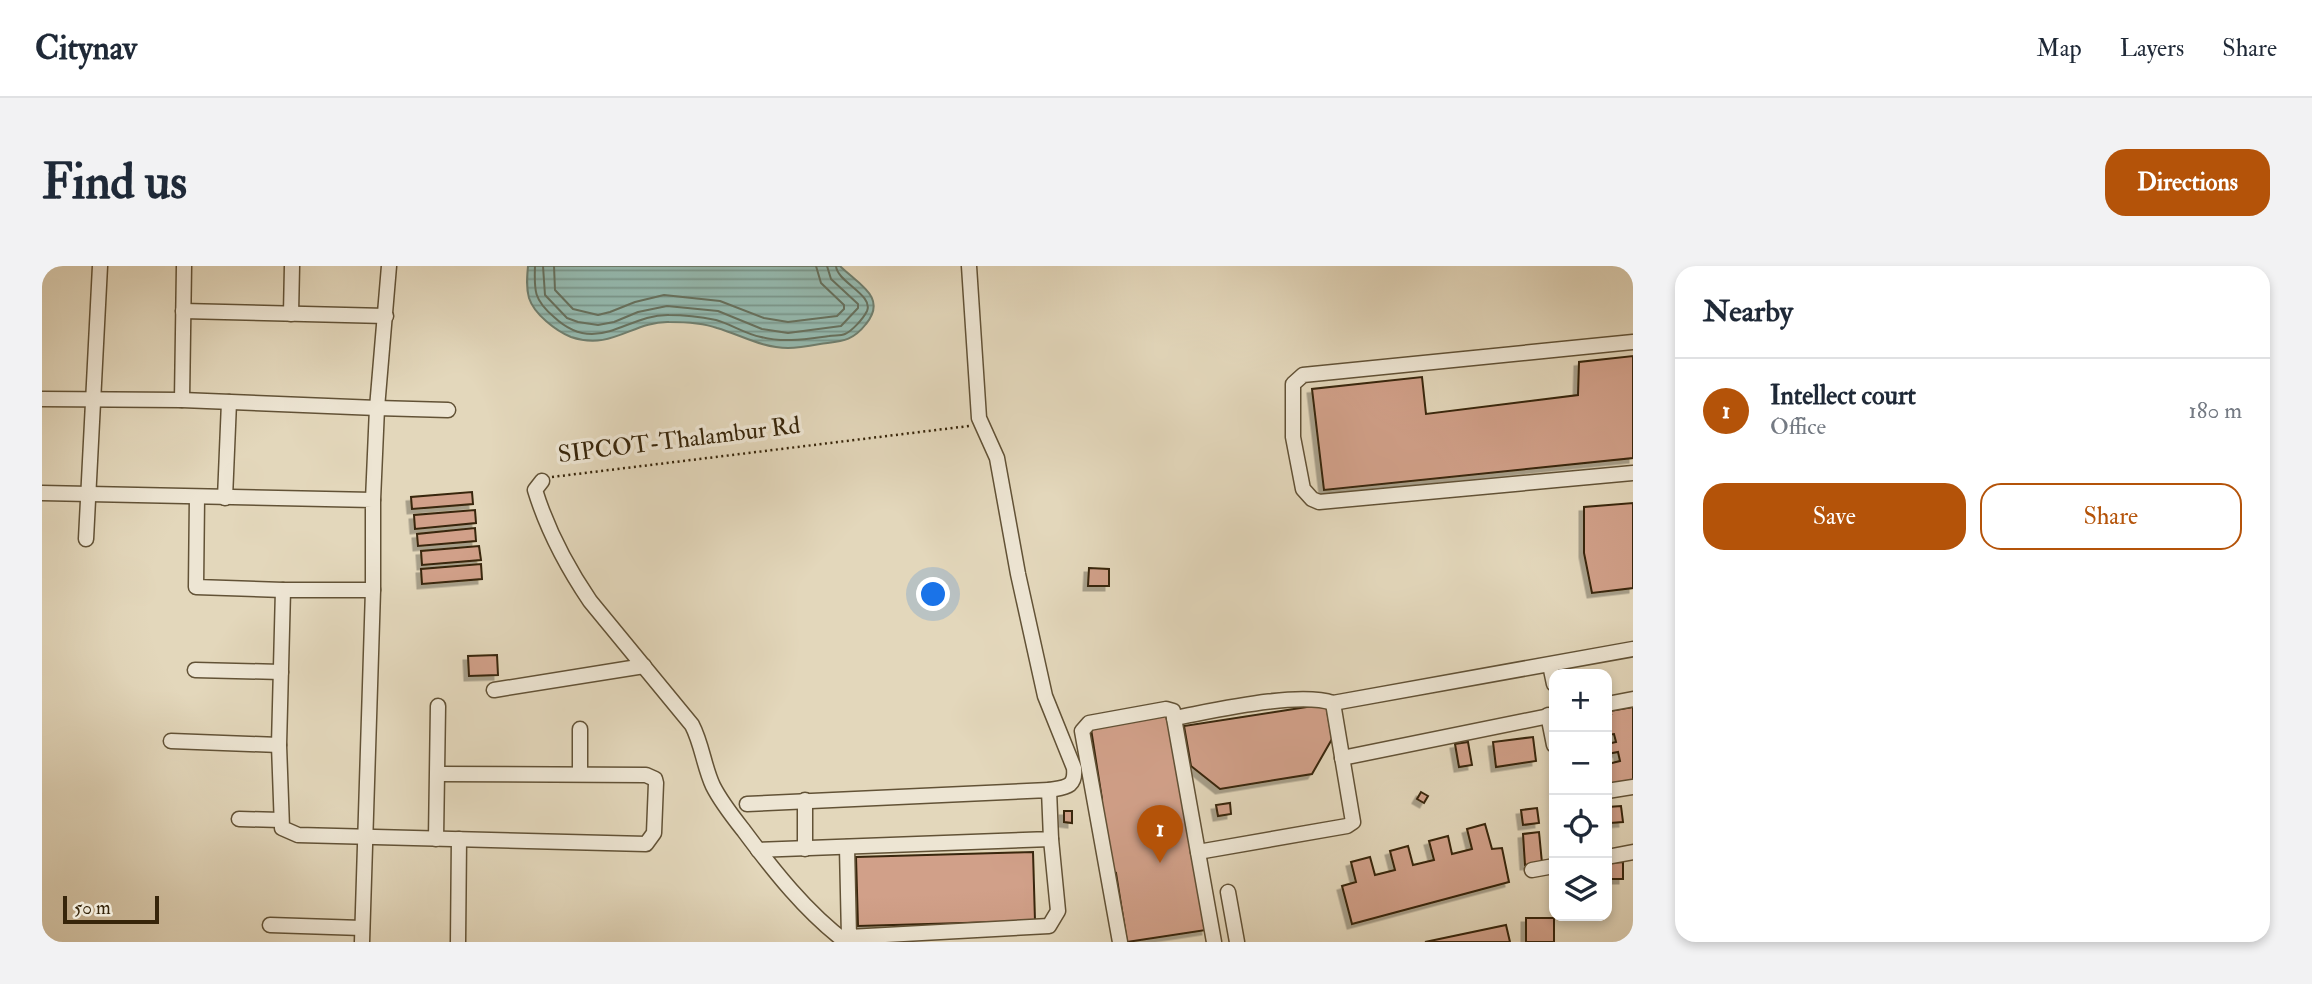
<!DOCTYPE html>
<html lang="en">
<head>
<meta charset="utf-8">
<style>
	body { margin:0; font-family:"IM FELL Double Pica",serif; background:#f2f2f3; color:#1f2937 }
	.controls { position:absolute; right:21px; bottom:21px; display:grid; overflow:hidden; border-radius:14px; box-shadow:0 4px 10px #0003 }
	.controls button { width:63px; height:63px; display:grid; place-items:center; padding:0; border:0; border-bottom:2px solid #e0e1e3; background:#fff; color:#1f2937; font:35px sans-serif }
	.scale { position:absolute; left:21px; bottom:18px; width:96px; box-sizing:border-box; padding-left:7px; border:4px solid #37250a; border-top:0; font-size:19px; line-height:24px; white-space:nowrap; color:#37250a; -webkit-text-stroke:5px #ede5d3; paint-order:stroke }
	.you { position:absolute; left:892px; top:329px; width:24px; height:24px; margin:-18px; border:5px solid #fff; border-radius:50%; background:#1a73e8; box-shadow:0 0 0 10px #1a73e833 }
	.badge { display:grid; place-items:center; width:46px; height:46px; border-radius:50%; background:#b45309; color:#fff; font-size:23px; font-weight:700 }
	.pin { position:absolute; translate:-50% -58px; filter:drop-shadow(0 2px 4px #0008) }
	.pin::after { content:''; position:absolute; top:37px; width:24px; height:21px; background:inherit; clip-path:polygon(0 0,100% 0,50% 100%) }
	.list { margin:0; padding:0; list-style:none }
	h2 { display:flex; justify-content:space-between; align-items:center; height:91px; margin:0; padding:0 28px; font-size:30px }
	h2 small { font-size:23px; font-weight:400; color:#747a83 }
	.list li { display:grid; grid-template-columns:46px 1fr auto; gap:21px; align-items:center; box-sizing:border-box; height:105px; padding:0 28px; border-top:2px solid #e0e1e3 }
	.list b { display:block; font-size:26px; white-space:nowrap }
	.list p { margin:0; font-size:23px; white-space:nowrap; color:#747a83 }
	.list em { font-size:23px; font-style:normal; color:#747a83 }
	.actions { display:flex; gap:14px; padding:21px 28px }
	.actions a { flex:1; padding:16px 0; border:2px solid #b45309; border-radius:21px; text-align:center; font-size:24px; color:#b45309 }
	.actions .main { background:#b45309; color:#fff }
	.icon { flex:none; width:38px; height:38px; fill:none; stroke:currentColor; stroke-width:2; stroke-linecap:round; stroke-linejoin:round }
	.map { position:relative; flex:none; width:1591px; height:676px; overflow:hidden; border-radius:21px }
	header { display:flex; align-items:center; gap:42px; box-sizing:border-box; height:98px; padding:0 35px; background:#fff; border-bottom:2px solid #e0e1e3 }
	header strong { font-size:33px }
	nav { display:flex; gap:38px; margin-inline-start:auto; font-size:24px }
	.intro { display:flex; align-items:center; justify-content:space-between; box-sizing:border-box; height:168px; padding:0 42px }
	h1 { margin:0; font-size:49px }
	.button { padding:18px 32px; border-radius:21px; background:#b45309; color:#fff; font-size:24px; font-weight:700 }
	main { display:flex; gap:42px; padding:0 42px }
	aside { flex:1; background:#fff; border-radius:21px; box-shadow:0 4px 10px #0003 }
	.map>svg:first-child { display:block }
</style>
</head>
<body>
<header>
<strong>Citynav</strong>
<nav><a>Map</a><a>Layers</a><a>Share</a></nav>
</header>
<div class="intro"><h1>Find us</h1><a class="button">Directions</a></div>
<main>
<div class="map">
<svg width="1591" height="676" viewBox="0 0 1591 676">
	<defs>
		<pattern id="water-rules" width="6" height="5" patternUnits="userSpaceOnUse" patternTransform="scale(1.75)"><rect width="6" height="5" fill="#95bab0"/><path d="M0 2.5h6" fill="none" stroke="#7a978d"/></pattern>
		<filter id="shadow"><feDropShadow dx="-4.5" dy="4.5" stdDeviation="0" flood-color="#0004"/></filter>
	</defs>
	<rect width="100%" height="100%" fill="#e3d7bb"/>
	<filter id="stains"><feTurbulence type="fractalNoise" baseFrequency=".00286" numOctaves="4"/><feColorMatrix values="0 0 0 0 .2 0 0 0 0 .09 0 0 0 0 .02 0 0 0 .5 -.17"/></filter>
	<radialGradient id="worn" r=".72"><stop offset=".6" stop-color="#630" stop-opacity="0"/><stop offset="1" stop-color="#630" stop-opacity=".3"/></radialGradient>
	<path fill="url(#water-rules)" stroke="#6f7e6e" stroke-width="2" d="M486,0H798C816,18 846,31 824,58C810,76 799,75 778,78C767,80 756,82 746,82C720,82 699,69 675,62C661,57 642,56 627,56C591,55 570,85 529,71C514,65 492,48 487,32C484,21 485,11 486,0Z"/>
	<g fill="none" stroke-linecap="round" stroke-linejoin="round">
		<g stroke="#66705d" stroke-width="2">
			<path d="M493,0C492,25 492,34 512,51C555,91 584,48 627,49C642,49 659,51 674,54C689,58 703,68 719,71C742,77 764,73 787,70C792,69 799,70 803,68C810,65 821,53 825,45C832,29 795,16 794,0"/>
			<polyline points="501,0 503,29 525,52 536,56 556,59 572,56 596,46 625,40 676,45 720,63 746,67 799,60 816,42 816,38 789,13 785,0"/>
			<polyline points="512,0 513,24 531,43 556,49 568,46 593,36 622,29 678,35 722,52 746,56 795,50 802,43 802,39 779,17 774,0"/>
		</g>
	</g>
	<g fill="#d1a089" stroke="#37250a" stroke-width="2" filter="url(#shadow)">
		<polygon points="1591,90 1591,192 1282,224 1270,123 1380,111 1384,148 1536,129 1537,96"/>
		<polygon points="430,226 431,238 370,243 369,231"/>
		<polygon points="1591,237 1591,322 1550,327 1542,287 1542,241"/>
		<polygon points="433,244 434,257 373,263 372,249"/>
		<polygon points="433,262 434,275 376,280 375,268"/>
		<polygon points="437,280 439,294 380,299 379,285"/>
		<polygon points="439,298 440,313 380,318 379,303"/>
		<polygon points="1047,302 1067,303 1067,320 1046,320"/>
		<polygon points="455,389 456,409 427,410 426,390"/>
		<polygon points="1284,438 1290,473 1270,508 1178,523 1149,500 1142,460"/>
		<polygon points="1591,441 1591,516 1566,518 1565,493 1566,498 1578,495 1576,486 1565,488 1565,478 1574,476 1572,468 1565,469 1565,448 1569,448 1568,445"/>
		<polygon points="1126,447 1164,664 1085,676 1074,607 1069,608 1057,533 1060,533 1049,463"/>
		<polygon points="1491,471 1494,495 1454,501 1451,476"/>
		<polygon points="1426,476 1430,499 1417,501 1413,478"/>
		<polygon points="1379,526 1386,530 1382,537 1375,533"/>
		<polygon points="1188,537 1189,548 1176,550 1174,539"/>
		<polygon points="1579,540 1581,556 1568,557 1566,541"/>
		<polygon points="1495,542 1497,557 1481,559 1479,544"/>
		<polygon points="1022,545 1030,545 1030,557 1022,556"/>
		<polygon points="1443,558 1450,583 1460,582 1467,616 1310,658 1300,620 1314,616 1309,596 1328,591 1333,609 1353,604 1348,585 1366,580 1371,599 1392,594 1387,575 1406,570 1410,588 1430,583 1425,563"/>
		<polygon points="1497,566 1500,597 1483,599 1481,568"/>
		<polygon points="991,586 993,655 816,660 814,591"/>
		<polygon points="1581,596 1581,613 1565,613 1565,597"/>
		<rect x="1484" y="652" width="28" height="24"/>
		<polygon points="1464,659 1468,676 1383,676"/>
	</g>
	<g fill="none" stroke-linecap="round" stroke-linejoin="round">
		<defs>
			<g id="minor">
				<path d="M927,0L937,152L955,192L976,308L1003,430L1032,502C1034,522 1023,521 1007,524"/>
				<polyline points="141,45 344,50"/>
				<polyline points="249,48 250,0"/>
				<polyline points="1591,76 1261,109 1251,118 1251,171 1261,223 1270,233 1277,236 1591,207"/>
				<polyline points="0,133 140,134 335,142 347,0"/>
				<polyline points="140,134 142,0"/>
				<path d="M500,215L493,224C505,263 525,301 548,335L650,459C660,478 662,501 671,520C679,536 691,551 702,565C731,604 764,646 804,676"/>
				<polyline points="0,227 331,234 331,324 320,676"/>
				<polyline points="155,231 154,321 241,324 331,324"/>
				<polyline points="183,232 187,136"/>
				<polyline points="331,234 335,142 406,144"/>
				<polyline points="44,273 58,0"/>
				<polyline points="241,324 237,479 240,562 256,569 604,578 612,567 614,517 613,513 604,509 396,508"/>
				<polyline points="1508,399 1512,418"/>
				<polyline points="153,404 239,406"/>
				<polyline points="452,424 602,400"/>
				<polyline points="1565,438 1591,433"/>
				<polyline points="1506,449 1512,479"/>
				<path d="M1132,452C1171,445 1256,425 1291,437L1591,383"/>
				<polyline points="538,463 538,508"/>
				<polyline points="129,475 237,479"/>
				<polyline points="1300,492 1512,449"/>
				<polyline points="1565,525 1591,521"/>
				<polyline points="763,534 763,583"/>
				<polyline points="705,538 1007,524 1009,573 716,584"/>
				<polyline points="197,553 239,554"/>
				<polyline points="394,573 396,440"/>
				<polyline points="805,581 807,671 1007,660 1016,645 1009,573"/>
				<polyline points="1156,586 1305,560 1311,556 1291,437"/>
				<polyline points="1565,591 1591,586"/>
				<polyline points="1490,604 1512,600"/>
				<polyline points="1186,626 1195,676"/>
				<polyline points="228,659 320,662"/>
				<polyline points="416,676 417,573"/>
				<polyline points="1078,676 1040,465 1047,457 1124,443 1131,445 1132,452 1172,676"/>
			</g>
		</defs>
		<use href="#minor" stroke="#625236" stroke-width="17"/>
		<polyline stroke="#37250a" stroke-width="2.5" stroke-dasharray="2 3.5" stroke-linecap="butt" points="510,211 927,160"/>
		<use href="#minor" stroke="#ede5d3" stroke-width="14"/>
	</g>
	<g text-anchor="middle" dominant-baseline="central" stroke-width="7" stroke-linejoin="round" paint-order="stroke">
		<g font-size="24" fill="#37250a" stroke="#ede5d3">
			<text transform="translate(637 174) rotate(-7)">SIPCOT-Thalambur Rd</text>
		</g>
	</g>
	<rect width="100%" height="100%" filter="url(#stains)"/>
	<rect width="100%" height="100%" fill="url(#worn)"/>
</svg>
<div class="controls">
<button>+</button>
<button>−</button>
<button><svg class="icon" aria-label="locate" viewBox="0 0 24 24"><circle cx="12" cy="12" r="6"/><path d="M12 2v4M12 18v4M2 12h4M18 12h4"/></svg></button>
<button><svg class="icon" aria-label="layers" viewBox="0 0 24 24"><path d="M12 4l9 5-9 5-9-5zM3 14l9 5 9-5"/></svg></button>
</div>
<div class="scale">50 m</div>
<div class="you"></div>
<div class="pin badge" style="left:1118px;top:597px">1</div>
</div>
<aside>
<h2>Nearby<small></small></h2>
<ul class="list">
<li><span class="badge">1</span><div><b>Intellect court</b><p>Office</p></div><em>180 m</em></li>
</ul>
<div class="actions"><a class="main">Save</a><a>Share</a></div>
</aside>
</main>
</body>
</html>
